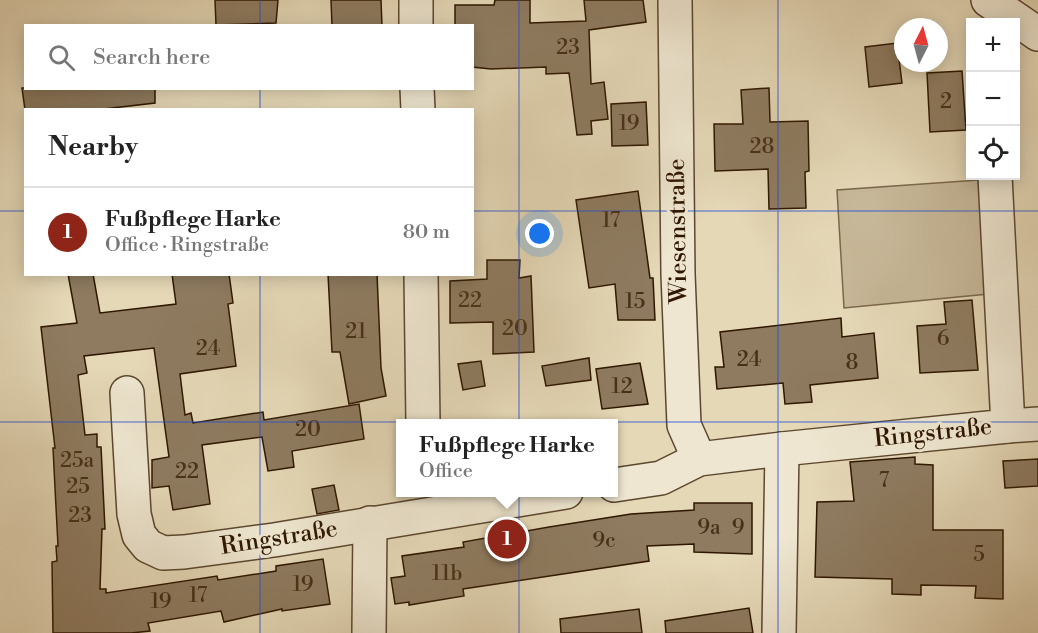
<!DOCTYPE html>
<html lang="en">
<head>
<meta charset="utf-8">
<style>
	body { margin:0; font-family:"Libre Bodoni",serif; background:#f2f2f2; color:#222 }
	.controls { position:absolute; right:18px; top:18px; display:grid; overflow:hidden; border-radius:0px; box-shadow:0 3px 15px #0003 }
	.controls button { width:54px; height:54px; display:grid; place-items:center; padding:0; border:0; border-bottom:2px solid #e0e0e0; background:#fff; color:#222; font:30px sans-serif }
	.compass { position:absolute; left:894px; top:18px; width:54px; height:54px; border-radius:50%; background:#fff; box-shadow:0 3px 15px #0003; rotate:6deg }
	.you { position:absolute; left:540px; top:234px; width:21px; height:21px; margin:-15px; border:4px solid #fff; border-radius:50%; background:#1a73e8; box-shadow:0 0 0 9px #1a73e833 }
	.badge { display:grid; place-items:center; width:39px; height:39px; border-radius:50%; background:#8f2418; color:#fff; font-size:20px; font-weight:700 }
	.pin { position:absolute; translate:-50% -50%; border:3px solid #fff; box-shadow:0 2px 6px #0006 }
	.popup { position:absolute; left:396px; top:419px; width:222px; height:78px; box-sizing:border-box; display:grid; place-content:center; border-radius:0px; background:#fff; filter:drop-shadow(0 2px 4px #0005); font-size:20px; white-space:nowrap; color:#767676 }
	.popup b { font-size:22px; color:#222 }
	.popup::after { content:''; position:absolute; left:50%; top:100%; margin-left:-12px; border:12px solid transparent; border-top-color:#fff }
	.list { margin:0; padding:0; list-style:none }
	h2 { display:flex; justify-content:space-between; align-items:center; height:78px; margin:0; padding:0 24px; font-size:26px }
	h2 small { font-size:20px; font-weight:400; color:#767676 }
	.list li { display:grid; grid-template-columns:39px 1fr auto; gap:18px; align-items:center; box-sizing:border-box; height:90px; padding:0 24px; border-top:2px solid #e0e0e0 }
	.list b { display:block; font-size:22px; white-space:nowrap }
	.list p { margin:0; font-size:20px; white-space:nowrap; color:#767676 }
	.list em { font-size:20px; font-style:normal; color:#767676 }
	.icon { flex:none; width:33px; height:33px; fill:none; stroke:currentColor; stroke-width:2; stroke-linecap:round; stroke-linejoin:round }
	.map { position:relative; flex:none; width:1038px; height:633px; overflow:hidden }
	.search { position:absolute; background:#fff; box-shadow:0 3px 15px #0003; left:24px; top:24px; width:450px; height:66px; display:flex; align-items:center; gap:15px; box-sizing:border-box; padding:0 21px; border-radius:0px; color:#767676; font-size:22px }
	.panel { position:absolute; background:#fff; box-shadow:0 3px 15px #0003; left:24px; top:108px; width:450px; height:168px; border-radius:0px }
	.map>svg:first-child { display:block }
</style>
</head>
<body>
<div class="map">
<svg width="1038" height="633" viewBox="0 0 1038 633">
	<rect width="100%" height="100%" fill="#e5d8b7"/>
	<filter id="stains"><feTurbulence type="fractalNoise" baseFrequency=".00333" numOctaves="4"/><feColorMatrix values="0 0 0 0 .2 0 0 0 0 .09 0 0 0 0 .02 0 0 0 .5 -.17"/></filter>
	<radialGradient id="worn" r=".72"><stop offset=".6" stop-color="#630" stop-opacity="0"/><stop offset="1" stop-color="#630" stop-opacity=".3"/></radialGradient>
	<polygon fill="#c6b798" stroke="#7a674c" stroke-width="1.5" points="993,179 999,293 844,308 837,190"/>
	<g fill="#8e7b60" stroke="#2f1701" stroke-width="1.5">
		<polygon points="215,0 278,0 276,23 216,25"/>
		<polygon points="331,0 381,0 382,26 332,26"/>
		<polygon points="495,0 530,0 530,23 586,21 584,0 643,0 646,22 589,30 591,84 604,82 608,119 591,121 592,134 577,135 569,73 546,74 546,67 491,69 472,67 472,26 455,26 455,5 494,5"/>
		<polygon points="897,43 902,83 869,87 865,47"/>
		<polygon points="962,71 966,130 930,132 927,73"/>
		<polygon points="22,88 155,88 155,103 95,110 25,110"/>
		<polygon points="769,88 770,122 808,121 809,171 805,172 806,208 769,209 768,169 715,171 714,124 743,124 741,90"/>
		<polygon points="646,102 648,145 612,146 611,104"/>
		<polygon points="638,191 650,278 653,278 655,320 618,320 615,284 589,288 576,200"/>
		<polygon points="487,260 520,260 519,278 531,276 534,352 493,354 493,322 450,323 450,281 487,279"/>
		<polygon points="68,274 93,274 100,313 176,304 172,274 229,274 233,303 228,304 236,366 180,374 185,415 191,413 193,423 263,412 264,420 359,404 364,439 292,451 294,467 268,471 262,437 202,445 210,504 173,510 169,486 152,488 152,460 169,457 154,348 84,356 87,373 78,375 85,435 97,434 97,447 101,447 105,529 102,529 100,589 106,589 106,593 217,576 218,580 276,571 276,566 323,559 330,604 282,611 282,609 224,622 221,611 148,623 150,631 131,633 53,633 52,562 57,561 56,546 58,546 55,488 53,448 55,448 41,327 77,323"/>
		<polygon points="328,274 377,274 381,368 386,396 349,404 340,352 332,352"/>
		<polygon points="972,300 978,370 920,373 917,326 946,324 944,302"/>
		<polygon points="841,318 842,337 874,333 878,378 810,385 812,402 785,404 783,383 717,389 715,367 724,367 720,332"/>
		<polygon points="589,358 591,380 546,386 542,366"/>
		<polygon points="481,361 485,386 463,390 458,364"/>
		<polygon points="640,363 648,404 602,409 596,369"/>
		<polygon points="915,457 915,464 933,465 933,530 1003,530 1003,599 975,598 976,586 921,585 921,595 892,594 892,579 815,577 817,502 854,501 850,462"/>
		<polygon points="1038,459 1038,486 1005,488 1003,461"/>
		<polygon points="334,485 339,510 317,514 312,489"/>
		<polygon points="694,503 752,503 752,554 694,552 694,544 647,546 649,561 463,589 464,596 409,605 409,602 395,604 391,578 405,576 402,556 464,547 463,542 549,527 631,514 694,510"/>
		<polygon points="749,608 753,633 666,633 665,621"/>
		<polygon points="639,609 642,633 561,633 560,619"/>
	</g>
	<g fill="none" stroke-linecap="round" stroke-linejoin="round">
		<defs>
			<g id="minor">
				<polyline points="416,0 416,26"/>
				<polyline points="675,0 678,274 684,425 699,459"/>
				<polyline points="988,0 1038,34"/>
				<polyline points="417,88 418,110"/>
				<polyline points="421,274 423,424"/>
				<polyline points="127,393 134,514 139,535 148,546 163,553 184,552 274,540 566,492"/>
				<polyline points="1008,426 1038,424"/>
				<polyline points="614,485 661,478 699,459 782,449 1008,426 995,176"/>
				<polyline points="369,633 370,523"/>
				<polyline points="779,633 782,449"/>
			</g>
		</defs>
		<use href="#minor" stroke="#5c472e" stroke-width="36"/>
		<use href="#minor" stroke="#eee6d0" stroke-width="33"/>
	</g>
	<path fill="none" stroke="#1d4ed8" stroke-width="1.5" stroke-opacity="0.55" d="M260,0V26M519,0V633M778,0V633M260,88V110M0,211H26M472,211H1038M260,274V633M0,422H1038"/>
	<g text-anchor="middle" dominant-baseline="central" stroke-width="6" stroke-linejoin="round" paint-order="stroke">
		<g font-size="21" fill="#473019">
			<text x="568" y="48">23</text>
			<text x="946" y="102">2</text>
			<text x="629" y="124">19</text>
			<text x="762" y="147">28</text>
			<text x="611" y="221">17</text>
			<text x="470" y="301">22</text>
			<text x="635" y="302">15</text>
			<text x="515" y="329">20</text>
			<text x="356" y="332">21</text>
			<text x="943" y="339">6</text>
			<text x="208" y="349">24</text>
			<text x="749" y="360">24</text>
			<text x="852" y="363">8</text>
			<text x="622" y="387">12</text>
			<text x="308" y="430">20</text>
			<text x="77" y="461">25a</text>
			<text x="187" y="472">22</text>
			<text x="884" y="481">7</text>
			<text x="78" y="487">25</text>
			<text x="80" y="516">23</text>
			<text x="709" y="528">9a</text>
			<text x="738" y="528">9</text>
			<text x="604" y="541">9c</text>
			<text x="979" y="555">5</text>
			<text x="447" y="574">11b</text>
			<text x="303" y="585">19</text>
			<text x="198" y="596">17</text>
			<text x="161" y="602">19</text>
		</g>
		<g font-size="24" fill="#2f1701" stroke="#eee6d0">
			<text transform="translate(678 231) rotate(-91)">Wiesenstraße</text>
			<text transform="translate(933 433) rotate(-6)">Ringstraße</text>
			<text transform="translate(279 538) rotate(-9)">Ringstraße</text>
		</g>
	</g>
	<rect width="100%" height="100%" filter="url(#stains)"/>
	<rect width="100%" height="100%" fill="url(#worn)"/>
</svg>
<div class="controls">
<button>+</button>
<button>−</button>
<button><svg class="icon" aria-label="locate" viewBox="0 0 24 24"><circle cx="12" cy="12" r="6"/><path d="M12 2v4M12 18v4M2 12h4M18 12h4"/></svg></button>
</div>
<svg class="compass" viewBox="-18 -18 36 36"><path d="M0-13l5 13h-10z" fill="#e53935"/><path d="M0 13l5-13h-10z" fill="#767676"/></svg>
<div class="you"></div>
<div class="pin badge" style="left:507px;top:539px">1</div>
<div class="popup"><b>Fußpflege Harke</b>Office</div>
<div class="search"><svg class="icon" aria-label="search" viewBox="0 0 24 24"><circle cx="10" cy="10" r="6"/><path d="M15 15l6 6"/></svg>Search here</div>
<section class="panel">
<h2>Nearby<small></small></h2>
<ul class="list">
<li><span class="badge">1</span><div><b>Fußpflege Harke</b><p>Office · Ringstraße</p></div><em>80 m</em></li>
</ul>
</section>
</div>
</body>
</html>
